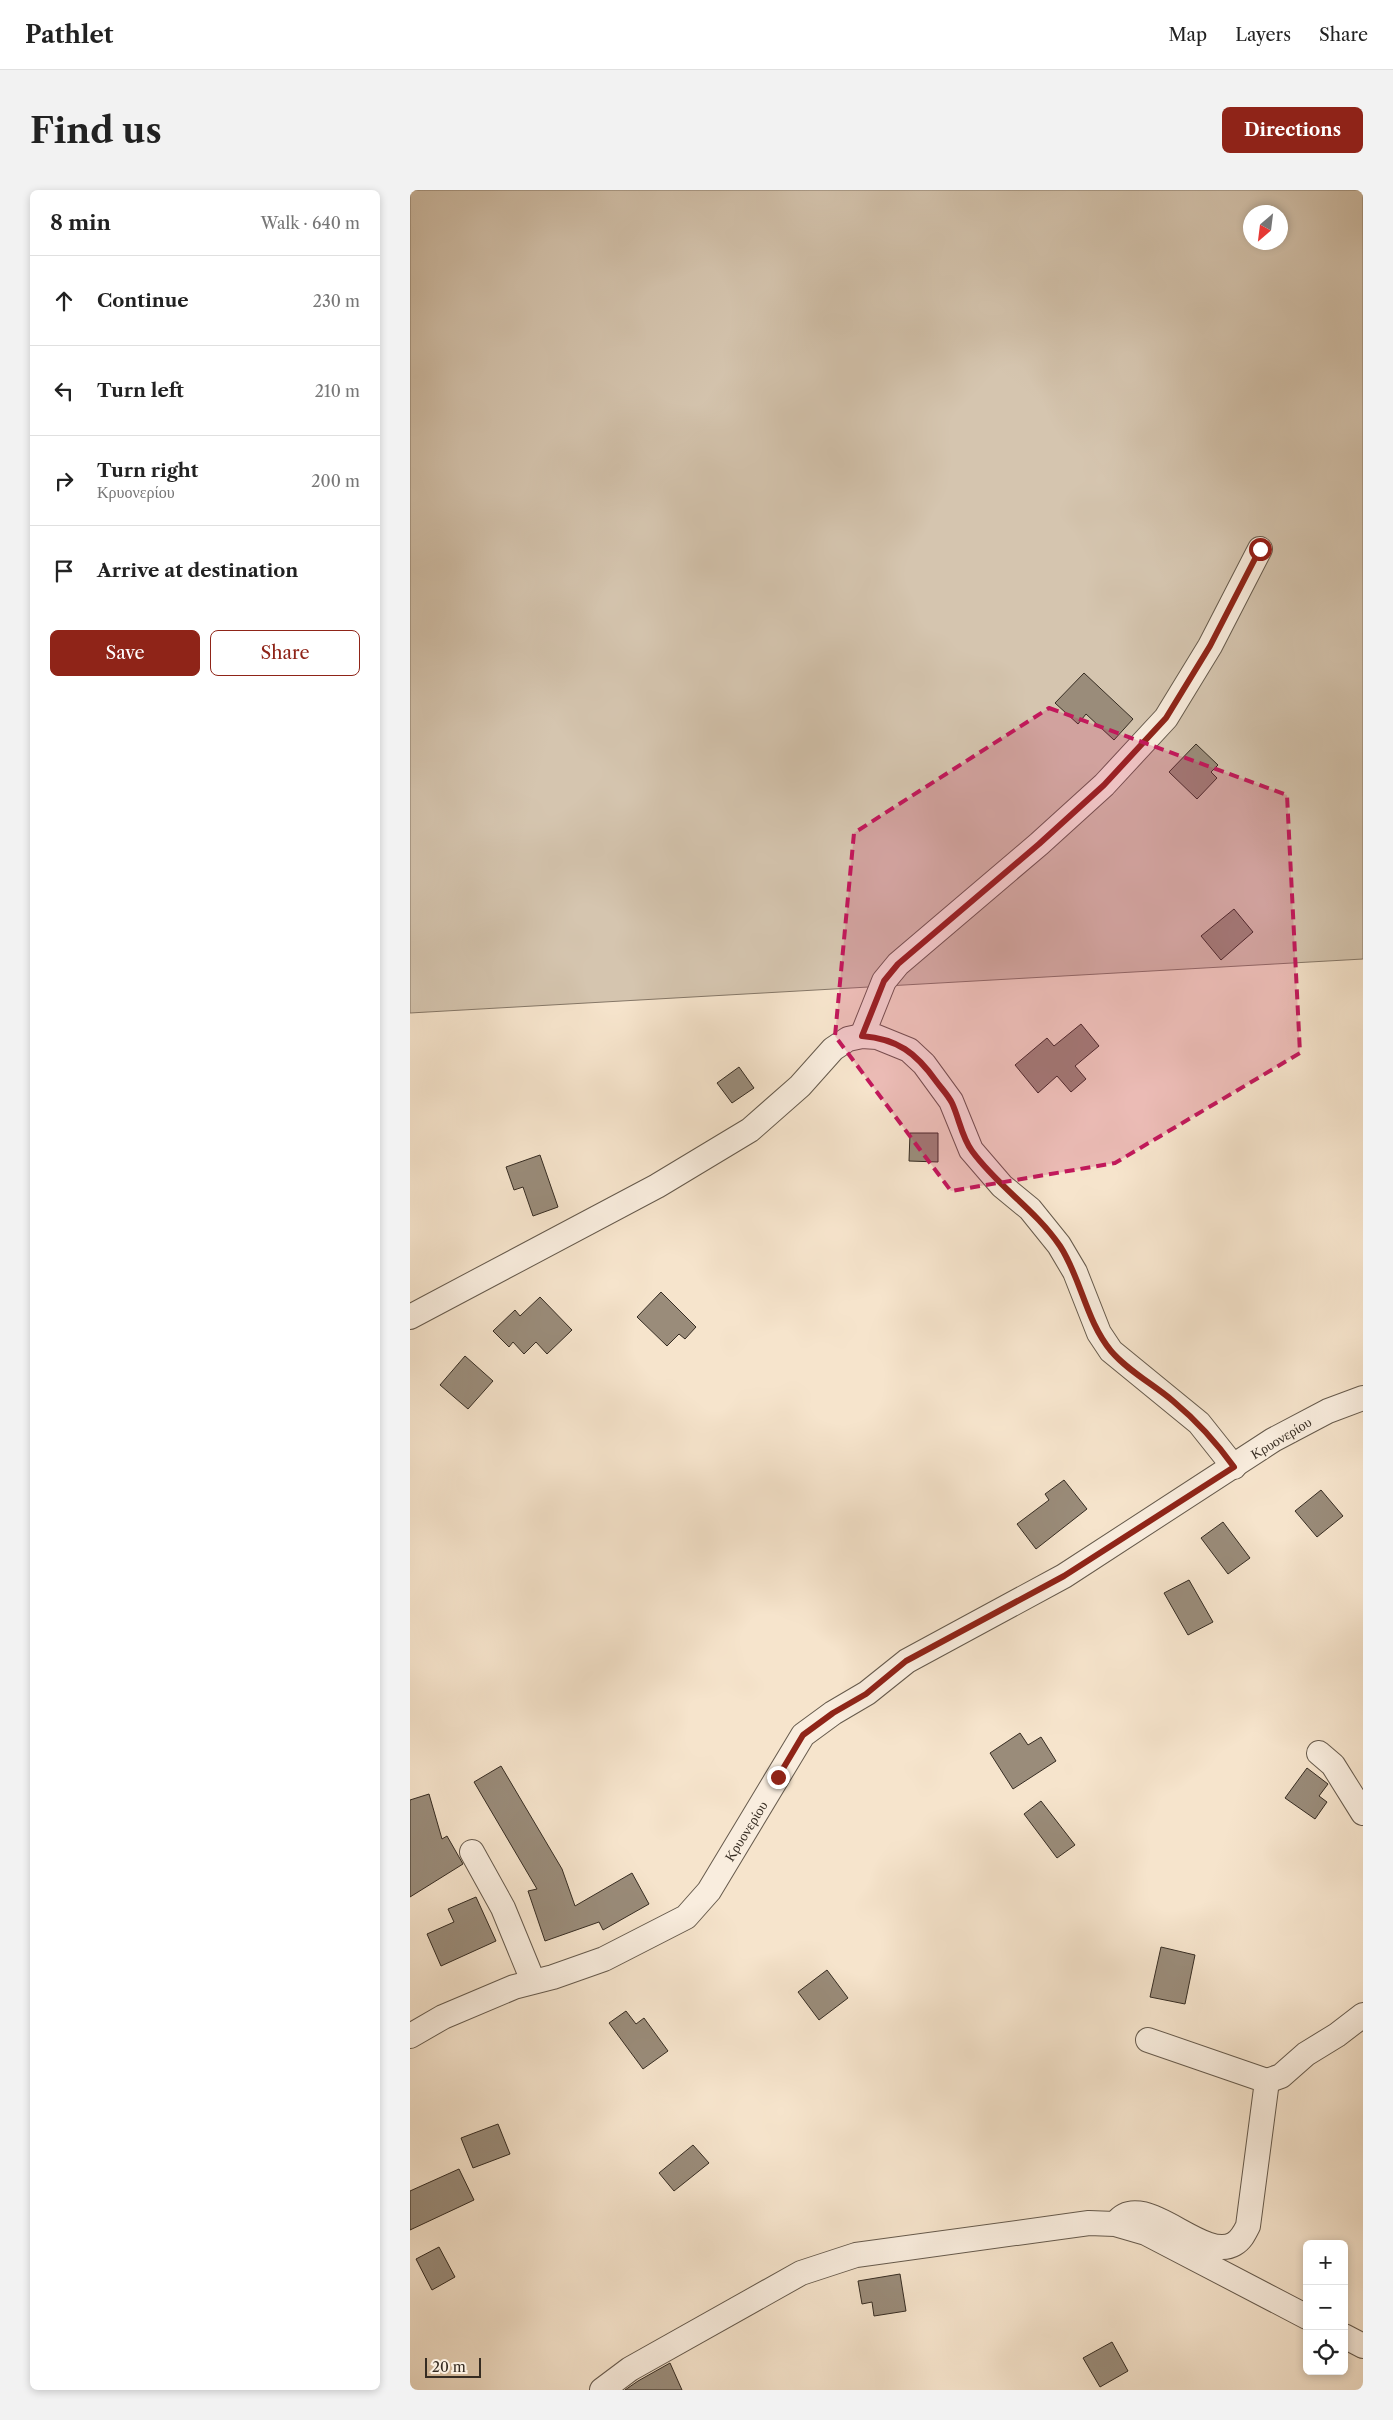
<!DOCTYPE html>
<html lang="en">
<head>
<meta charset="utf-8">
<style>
	body { margin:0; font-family:"Libre Caslon Text",serif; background:#f2f2f2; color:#222 }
	.controls { position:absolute; right:15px; bottom:15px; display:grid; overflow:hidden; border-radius:8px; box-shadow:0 2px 8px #0003 }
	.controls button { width:45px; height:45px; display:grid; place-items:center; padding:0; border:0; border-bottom:1px solid #e0e0e0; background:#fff; color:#222; font:25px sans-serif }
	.compass { position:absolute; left:833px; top:15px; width:45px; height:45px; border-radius:50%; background:#fff; box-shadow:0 2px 8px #0003; rotate:208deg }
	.scale { position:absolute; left:15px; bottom:12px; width:56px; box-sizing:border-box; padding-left:5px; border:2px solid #362c22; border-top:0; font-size:14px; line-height:18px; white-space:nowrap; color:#362c22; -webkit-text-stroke:4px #f9edde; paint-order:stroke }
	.stop { position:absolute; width:15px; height:15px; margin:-11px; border:4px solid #8f2418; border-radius:50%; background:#fff }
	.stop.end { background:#8f2418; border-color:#fff; box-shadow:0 1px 5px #0008 }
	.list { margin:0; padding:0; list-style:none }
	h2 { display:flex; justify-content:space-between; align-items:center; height:65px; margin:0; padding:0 20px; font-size:21px }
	h2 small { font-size:16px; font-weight:400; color:#767676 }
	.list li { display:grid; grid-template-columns:32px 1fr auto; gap:15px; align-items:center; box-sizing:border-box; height:90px; padding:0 20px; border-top:1px solid #e0e0e0 }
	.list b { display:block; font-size:19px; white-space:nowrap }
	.list p { margin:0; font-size:16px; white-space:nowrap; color:#767676 }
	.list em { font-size:16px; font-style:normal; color:#767676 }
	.actions { display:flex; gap:10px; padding:15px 20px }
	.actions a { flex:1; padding:11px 0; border:1px solid #8f2418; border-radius:8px; text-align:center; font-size:18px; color:#8f2418 }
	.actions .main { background:#8f2418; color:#fff }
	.icon { flex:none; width:28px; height:28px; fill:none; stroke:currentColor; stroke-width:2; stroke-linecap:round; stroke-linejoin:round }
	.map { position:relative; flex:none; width:953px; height:2200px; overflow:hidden; border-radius:8px }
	header { display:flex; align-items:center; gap:30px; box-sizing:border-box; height:70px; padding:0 25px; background:#fff; border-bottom:1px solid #e0e0e0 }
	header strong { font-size:24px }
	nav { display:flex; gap:28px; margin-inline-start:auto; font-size:18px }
	.intro { display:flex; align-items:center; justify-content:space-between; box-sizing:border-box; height:120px; padding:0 30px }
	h1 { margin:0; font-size:35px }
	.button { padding:12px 22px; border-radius:8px; background:#8f2418; color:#fff; font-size:18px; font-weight:700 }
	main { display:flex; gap:30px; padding:0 30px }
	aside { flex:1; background:#fff; border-radius:8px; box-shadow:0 2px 8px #0003 }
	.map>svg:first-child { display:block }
</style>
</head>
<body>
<header>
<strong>Pathlet</strong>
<nav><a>Map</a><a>Layers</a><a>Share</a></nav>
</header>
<div class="intro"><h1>Find us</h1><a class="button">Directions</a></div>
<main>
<aside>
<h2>8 min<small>Walk · 640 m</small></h2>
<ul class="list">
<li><svg class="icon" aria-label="ahead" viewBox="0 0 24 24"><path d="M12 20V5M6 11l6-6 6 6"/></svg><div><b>Continue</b></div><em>230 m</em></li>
<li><svg class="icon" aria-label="left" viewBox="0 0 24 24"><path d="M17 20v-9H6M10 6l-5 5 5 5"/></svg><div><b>Turn left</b></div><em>210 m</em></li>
<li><svg class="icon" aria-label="right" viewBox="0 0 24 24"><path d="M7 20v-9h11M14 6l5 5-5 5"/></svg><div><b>Turn right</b><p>Κρυονερίου</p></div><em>200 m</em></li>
<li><svg class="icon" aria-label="arrive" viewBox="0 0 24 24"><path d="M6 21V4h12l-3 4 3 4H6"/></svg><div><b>Arrive at destination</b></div></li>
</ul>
<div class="actions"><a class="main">Save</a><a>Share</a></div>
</aside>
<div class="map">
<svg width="953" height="2200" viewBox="0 0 953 2200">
	<rect width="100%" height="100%" fill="#f6e4cc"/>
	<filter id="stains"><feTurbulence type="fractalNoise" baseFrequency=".004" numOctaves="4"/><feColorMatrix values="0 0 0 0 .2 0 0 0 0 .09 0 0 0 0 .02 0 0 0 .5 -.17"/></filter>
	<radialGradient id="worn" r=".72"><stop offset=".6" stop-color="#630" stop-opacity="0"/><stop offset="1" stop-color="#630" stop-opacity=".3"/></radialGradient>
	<path fill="#d5c5af" stroke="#867868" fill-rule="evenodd" d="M0,0H953V769L0,823ZM841,22H871V52H841Z"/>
	<g fill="#9a8c7a" stroke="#362c22">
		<polygon points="674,483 723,529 704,550 676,524 668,534 645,513"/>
		<polygon points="786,554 808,575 801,582 807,588 787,609 759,582"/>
		<polygon points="824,719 843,742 811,770 791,746"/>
		<polygon points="671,834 689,856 665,876 676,889 661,902 647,886 628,903 605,875 637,848 644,856"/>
		<polygon points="329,877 344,898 322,913 307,893"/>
		<polygon points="500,943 528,943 528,972 499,971"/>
		<polygon points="130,965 148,1017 123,1026 113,997 104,1000 96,977"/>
		<polygon points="251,1102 286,1137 275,1149 269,1144 257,1156 227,1127"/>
		<polygon points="130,1107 162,1140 137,1164 126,1152 114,1164 103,1152 99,1157 83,1141 105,1120 110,1126"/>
		<polygon points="55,1166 83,1191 58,1219 30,1195"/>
		<polygon points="654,1290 677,1319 626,1359 607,1334 639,1310 635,1304"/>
		<polygon points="911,1300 933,1326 907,1347 885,1321"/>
		<polygon points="813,1332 840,1368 818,1384 791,1348"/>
		<polygon points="779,1390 803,1432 778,1445 754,1403"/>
		<polygon points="610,1543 618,1555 631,1547 646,1571 603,1599 580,1563"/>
		<polygon points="91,1576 152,1679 165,1716 222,1683 239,1714 193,1740 189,1732 135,1751 118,1701 127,1699 64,1592"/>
		<polygon points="897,1578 918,1594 909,1606 917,1612 905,1629 875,1608"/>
		<polygon points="19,1604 32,1649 37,1646 53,1674 0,1707 0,1610"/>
		<polygon points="631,1611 665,1655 647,1668 614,1624"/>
		<polygon points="66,1707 86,1751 31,1776 17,1744 44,1732 38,1719"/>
		<polygon points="751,1757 785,1765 775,1814 740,1807"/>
		<polygon points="417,1780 438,1808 409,1830 388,1802"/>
		<polygon points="216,1821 226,1834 234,1828 258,1861 233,1879 199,1833"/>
		<polygon points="88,1934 100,1964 63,1978 51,1948"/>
		<polygon points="283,1955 299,1973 264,2001 249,1983"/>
		<polygon points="49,1979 64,2010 0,2040 0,2001"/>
		<polygon points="29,2057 45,2087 22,2100 6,2069"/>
		<polygon points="490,2084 496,2121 464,2126 462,2112 452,2114 448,2091"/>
		<polygon points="702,2152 718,2181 690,2197 673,2168"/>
		<polygon points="260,2173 272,2200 215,2200 228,2191"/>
	</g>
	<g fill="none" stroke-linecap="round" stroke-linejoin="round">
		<defs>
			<g id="minor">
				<polyline points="452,846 474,791 488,774 629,654 694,595 756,528 800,456 850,359"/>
				<polyline points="0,1127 247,996 340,940 390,896 423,859 438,849 452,846 467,847 499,860 514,874 541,911 561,960 592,996 620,1019 649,1055 665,1082 689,1143 701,1161 789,1233 824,1277"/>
				<polyline points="909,1563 923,1575 953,1623"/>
				<polyline points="62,1662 93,1718 123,1791"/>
				<polyline points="0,1846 33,1827 104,1797 143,1787 194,1769 276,1727 299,1701 393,1545 423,1523 457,1503 497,1471 654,1386 863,1250 918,1221 953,1208"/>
				<polyline points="857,1891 871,1886 896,1864 927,1845 953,1825"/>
				<path d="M706,2033C733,1997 792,2073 824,2054C831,2050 834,2044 838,2036L857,1891L738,1850"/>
				<polyline points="934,2146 953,2156"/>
				<polyline points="192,2200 220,2179 391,2083 446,2065 679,2033 705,2034 736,2043 897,2127"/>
			</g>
		</defs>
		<use href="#minor" stroke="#665a4c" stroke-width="26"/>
		<use href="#minor" stroke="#f9edde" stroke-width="24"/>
	</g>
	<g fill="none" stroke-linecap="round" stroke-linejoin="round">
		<path stroke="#8f2418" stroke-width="6" d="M368,1587L393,1545L423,1523L456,1504L496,1471L654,1386L824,1277C806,1252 787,1231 763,1211C743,1194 718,1181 701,1161C676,1131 671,1088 650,1056C625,1019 588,997 562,961C552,948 549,928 542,913C538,905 531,898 526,891C506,863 488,849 452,846L474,791L488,774L629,654L694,595L756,528L800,456L850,359"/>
	</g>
	<path fill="#c2185b" fill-opacity="0.2" stroke="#c2185b" stroke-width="4" stroke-dasharray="10 6" stroke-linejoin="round" d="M639,518L877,605L890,863L705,973L541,1001L425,846L444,643Z"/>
	<g text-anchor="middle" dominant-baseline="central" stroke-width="4.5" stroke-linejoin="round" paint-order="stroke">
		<g font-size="14" fill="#362c22" stroke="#f9edde">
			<text transform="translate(871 1248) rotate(-31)">Κρυονερίου</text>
			<text transform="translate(336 1641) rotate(-58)">Κρυονερίου</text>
		</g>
	</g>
	<rect width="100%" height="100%" filter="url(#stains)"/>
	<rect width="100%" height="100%" fill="url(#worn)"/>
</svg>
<div class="controls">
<button>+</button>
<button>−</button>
<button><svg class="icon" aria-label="locate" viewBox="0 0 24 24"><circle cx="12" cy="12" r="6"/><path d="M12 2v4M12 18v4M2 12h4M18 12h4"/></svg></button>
</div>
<svg class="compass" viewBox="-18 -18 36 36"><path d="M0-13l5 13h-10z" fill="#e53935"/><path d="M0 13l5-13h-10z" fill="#767676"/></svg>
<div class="scale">20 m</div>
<div class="stop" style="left:850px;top:359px"></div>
<div class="stop end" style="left:368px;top:1587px"></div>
</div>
</main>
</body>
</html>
